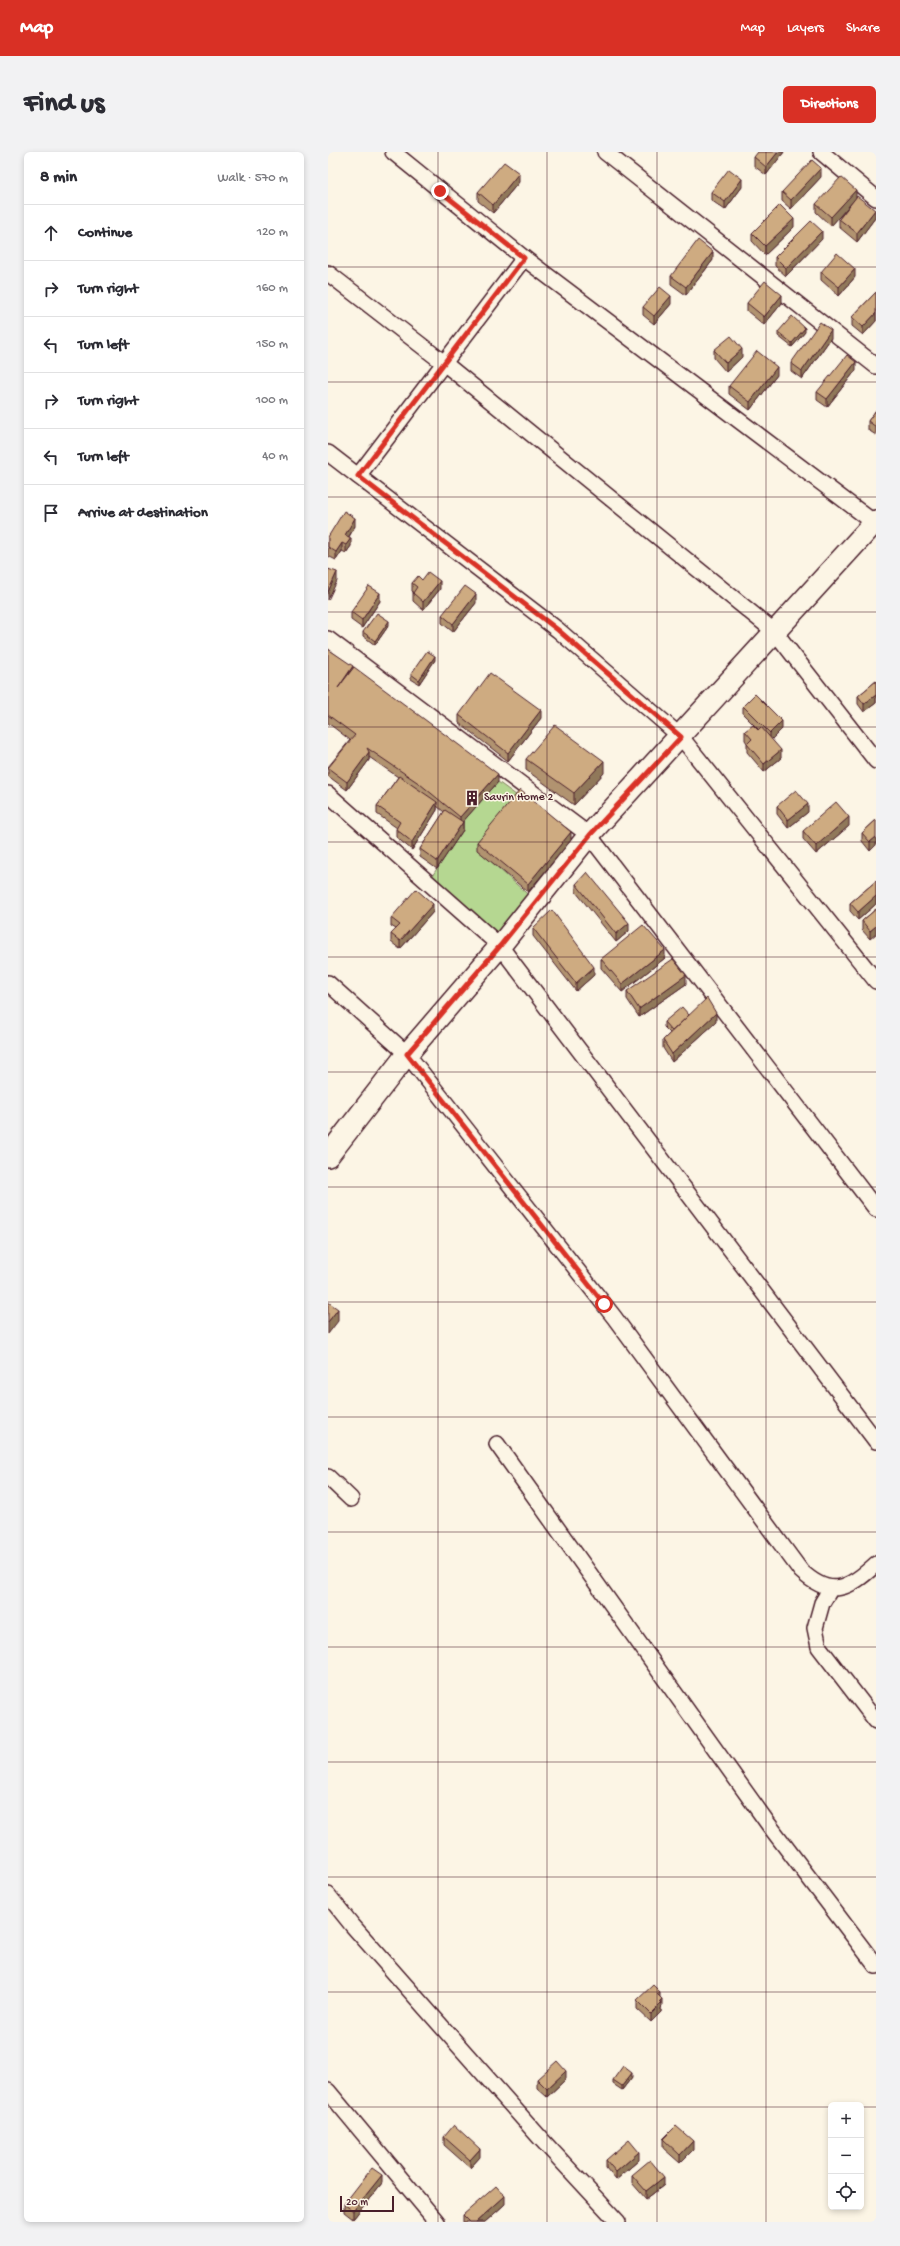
<!DOCTYPE html>
<html lang="en">
<head>
<meta charset="utf-8">
<style>
	body { margin:0; font-family:"Gochi Hand",sans-serif; background:#f2f2f3; color:#2b2b33 }
	.controls { position:absolute; right:12px; bottom:12px; display:grid; overflow:hidden; border-radius:6px; box-shadow:0 2px 6px #0003 }
	.controls button { width:36px; height:36px; display:grid; place-items:center; padding:0; border:0; border-bottom:1px solid #e1e1e2; background:#fff; color:#2b2b33; font:20px sans-serif }
	.scale { position:absolute; left:12px; bottom:10px; width:54px; box-sizing:border-box; padding-left:4px; border:2px solid #4a1f2b; border-top:0; font-size:11px; line-height:14px; white-space:nowrap; color:#4a1f2b; -webkit-text-stroke:3px #fcf5e5; paint-order:stroke }
	.stop { position:absolute; width:12px; height:12px; margin:-9px; border:3px solid #d93025; border-radius:50%; background:#fff }
	.stop.end { background:#d93025; border-color:#fff; box-shadow:0 1px 4px #0008 }
	.list { margin:0; padding:0; list-style:none }
	h2 { display:flex; justify-content:space-between; align-items:center; height:52px; margin:0; padding:0 16px; font-size:17px }
	h2 small { font-size:13px; font-weight:400; color:#7c7c81 }
	.list li { display:grid; grid-template-columns:26px 1fr auto; gap:12px; align-items:center; box-sizing:border-box; height:56px; padding:0 16px; border-top:1px solid #e1e1e2 }
	.list b { display:block; font-size:15px; white-space:nowrap }
	.list em { font-size:13px; font-style:normal; color:#7c7c81 }
	.icon { flex:none; width:22px; height:22px; fill:none; stroke:currentColor; stroke-width:2; stroke-linecap:round; stroke-linejoin:round }
	.map { position:relative; flex:none; width:548px; height:2070px; overflow:hidden; border-radius:6px }
	header { display:flex; align-items:center; gap:24px; box-sizing:border-box; height:56px; padding:0 20px; background:#d93025; color:#fff }
	header strong { font-size:19px }
	nav { display:flex; gap:22px; margin-inline-start:auto; font-size:14px }
	.intro { display:flex; align-items:center; justify-content:space-between; box-sizing:border-box; height:96px; padding:0 24px }
	h1 { margin:0; font-size:28px }
	.button { padding:10px 18px; border-radius:6px; background:#d93025; color:#fff; font-size:14px; font-weight:700 }
	main { display:flex; gap:24px; padding:0 24px }
	aside { flex:1; background:#fff; border-radius:6px; box-shadow:0 2px 6px #0003 }
	.map>svg:first-child { display:block }
</style>
</head>
<body>
<header>
<strong>Map</strong>
<nav><a>Map</a><a>Layers</a><a>Share</a></nav>
</header>
<div class="intro"><h1>Find us</h1><a class="button">Directions</a></div>
<main>
<aside>
<h2>8 min<small>Walk · 570 m</small></h2>
<ul class="list">
<li><svg class="icon" aria-label="ahead" viewBox="0 0 24 24"><path d="M12 20V5M6 11l6-6 6 6"/></svg><div><b>Continue</b></div><em>120 m</em></li>
<li><svg class="icon" aria-label="right" viewBox="0 0 24 24"><path d="M7 20v-9h11M14 6l5 5-5 5"/></svg><div><b>Turn right</b></div><em>160 m</em></li>
<li><svg class="icon" aria-label="left" viewBox="0 0 24 24"><path d="M17 20v-9H6M10 6l-5 5 5 5"/></svg><div><b>Turn left</b></div><em>150 m</em></li>
<li><svg class="icon" aria-label="right" viewBox="0 0 24 24"><path d="M7 20v-9h11M14 6l5 5-5 5"/></svg><div><b>Turn right</b></div><em>100 m</em></li>
<li><svg class="icon" aria-label="left" viewBox="0 0 24 24"><path d="M17 20v-9H6M10 6l-5 5 5 5"/></svg><div><b>Turn left</b></div><em>40 m</em></li>
<li><svg class="icon" aria-label="arrive" viewBox="0 0 24 24"><path d="M6 21V4h12l-3 4 3 4H6"/></svg><div><b>Arrive at destination</b></div></li>
</ul>
</aside>
<div class="map">
<svg width="548" height="2070" viewBox="0 0 548 2070">
	<rect width="100%" height="100%" fill="#fcf5e5"/>
	<filter id="ink" filterUnits="userSpaceOnUse"><feTurbulence type="fractalNoise" baseFrequency=".025" numOctaves="2"/><feDisplacementMap in="SourceGraphic" scale="8" xChannelSelector="R" yChannelSelector="G"/><feConvolveMatrix kernelMatrix="1 2 1 2 8 2 1 2 1" color-interpolation-filters="sRGB"/></filter>
	<g filter="url(#ink)">
		<polygon fill="#b5d791" stroke="#807b5e" points="170,630 192,646 150,698 206,748 172,794 100,730 135,678 132,673"/>
		<g fill="none" stroke-linecap="round" stroke-linejoin="round">
			<defs>
				<g id="street">
					<polyline points="65,0 196,106 548,372"/>
					<polyline points="277,0 548,214"/>
					<polyline points="493,0 548,46"/>
					<polyline points="0,121 116,211 447,480 548,609"/>
					<polyline points="0,301 230,478 353,585 548,829"/>
					<polyline points="30,324 196,106"/>
					<polyline points="0,487 261,683 548,1057"/>
					<polyline points="0,642 172,794 548,1289"/>
					<path d="M0,831L79,902L286,1165L473,1419C503,1447 521,1437 548,1412"/>
					<polyline points="169,1292 441,1673 548,1814"/>
					<polyline points="0,1325 23,1347"/>
					<polyline points="503,1436 494,1451 487,1476 491,1495 548,1569"/>
					<polyline points="0,1743 24,1773 214,1988 290,2070"/>
					<polyline points="0,1939 109,2070"/>
				</g>
				<polyline id="secondary" points="0,1004 79,902 172,794 261,683 548,369"/>
			</defs>
			<use href="#street" stroke="#4a1f2b" stroke-width="18"/>
			<use href="#secondary" stroke="#4a1f2b" stroke-width="24"/>
			<use href="#street" stroke="#fcf5e5" stroke-width="15"/>
			<use href="#secondary" stroke="#fcf5e5" stroke-width="21"/>
		</g>
		<g fill="#b1936f" stroke="#4a1f2b">
			<polygon points="456,0 438,23 426,14 426,5"/>
			<polygon points="493,25 463,57 454,49 454,40"/>
			<polygon points="191,30 165,61 150,49 150,40"/>
			<polygon points="414,35 397,58 383,48 383,40"/>
			<polygon points="528,45 547,66 529,90 511,75 511,67 521,53 503,74 488,60 488,52"/>
			<polygon points="466,75 437,103 424,89 424,81"/>
			<polygon points="494,87 458,124 447,114 447,105"/>
			<polygon points="385,108 358,143 343,132 343,124"/>
			<polygon points="493,120 527,125 511,144 493,128"/>
			<polygon points="548,140 548,169 535,183 524,174 524,165"/>
			<polygon points="419,151 454,151 436,173 419,159"/>
			<polygon points="343,152 326,172 315,163 315,155"/>
			<polygon points="450,180 477,180 464,195 450,184"/>
			<polygon points="503,186 474,227 463,219 463,211"/>
			<polygon points="386,198 414,205 398,220 386,206"/>
			<polygon points="528,218 499,255 489,248 489,240"/>
			<polygon points="449,223 422,258 401,242 401,234"/>
			<polygon points="548,258 548,283 540,278 540,269"/>
			<polygon points="27,374 21,385 23,394 18,401 14,399 8,408 0,404 0,385"/>
			<polygon points="94,428 112,437 95,458 85,449 85,440 84,439 84,431"/>
			<polygon points="52,449 34,476 23,468 23,460"/>
			<polygon points="148,451 125,480 114,471 114,463"/>
			<polygon points="61,473 47,493 35,484 35,480"/>
			<polygon points="0,497 170,630 135,669 135,678 109,717 92,705 92,697 116,660 109,654 109,658 84,698 68,685 68,677 69,676 49,662 49,654 70,625 41,605 41,608 19,638 0,624 0,615 22,588 0,571"/>
			<polygon points="107,508 91,532 83,527 83,522"/>
			<polygon points="548,529 548,551 536,560 530,552 530,544"/>
			<polygon points="415,554 454,577 443,587 453,606 436,620 419,600 419,591 417,588 417,579 430,577 415,562"/>
			<polygon points="131,563 213,566 180,609 131,571"/>
			<polygon points="198,607 276,621 246,653 198,618"/>
			<polygon points="449,654 480,660 460,676 449,662"/>
			<polygon points="548,668 542,699 534,689 534,681"/>
			<polygon points="521,674 488,702 475,687 475,679"/>
			<polygon points="243,688 200,740 149,698 149,690"/>
			<polygon points="548,729 548,752 530,768 522,759 522,751"/>
			<polygon points="248,732 301,779 288,790 248,740"/>
			<polygon points="548,757 542,787 534,778 534,769"/>
			<polygon points="105,760 72,797 63,790 63,782 68,777 63,774 63,766"/>
			<polygon points="205,776 266,823 248,839 205,784"/>
			<polygon points="337,806 294,840 273,816 273,807"/>
			<polygon points="358,832 311,865 299,847 299,839"/>
			<polygon points="361,863 388,870 344,910 335,896 335,888 342,881 336,875 336,870"/>
			<polygon points="309,1848 334,1855 333,1856 333,1860 323,1870 309,1857"/>
			<polygon points="304,1925 294,1938 285,1932 285,1928"/>
			<polygon points="209,1927 238,1927 219,1945 209,1936"/>
			<polygon points="116,1985 152,2005 142,2016 116,1993"/>
			<polygon points="335,1987 365,1998 352,2011 335,1996"/>
			<polygon points="278,2008 311,2008 288,2028 278,2016"/>
			<polygon points="304,2023 336,2033 318,2047 304,2031"/>
			<polygon points="54,2031 25,2067 16,2060 16,2052"/>
			<polygon points="177,2052 157,2070 135,2070 135,2063"/>
		</g>
		<g fill="#90785a" stroke="#4a1f2b">
			<polygon points="450,0 456,0 438,23 438,15"/>
			<polygon points="493,16 493,25 463,57 463,48"/>
			<polygon points="191,21 191,30 165,61 165,53"/>
			<polygon points="414,27 414,35 397,58 397,50"/>
			<polygon points="528,38 528,46 503,74 503,65"/>
			<polygon points="547,58 547,66 529,90 529,81"/>
			<polygon points="466,67 466,75 437,103 437,94"/>
			<polygon points="494,79 494,87 458,124 458,116"/>
			<polygon points="385,100 385,108 358,143 358,135"/>
			<polygon points="527,117 527,125 511,144 511,135"/>
			<polygon points="454,143 454,151 436,173 436,165"/>
			<polygon points="343,144 343,152 326,172 326,164"/>
			<polygon points="548,161 548,169 535,183 535,175"/>
			<polygon points="477,176 477,180 464,195 464,191"/>
			<polygon points="503,178 503,186 474,227 474,219"/>
			<polygon points="414,197 414,205 398,220 398,211"/>
			<polygon points="528,210 528,218 499,255 499,247"/>
			<polygon points="449,215 449,223 422,258 422,250"/>
			<polygon points="27,366 27,374 17,391 17,383"/>
			<polygon points="23,386 23,394 18,401 18,393"/>
			<polygon points="14,391 14,399 8,408 8,400"/>
			<polygon points="9,420 9,429 0,448 0,440"/>
			<polygon points="112,429 112,437 95,458 95,450"/>
			<polygon points="52,441 52,449 34,476 34,468"/>
			<polygon points="148,442 148,451 125,480 125,472"/>
			<polygon points="61,469 61,473 47,493 47,489"/>
			<polygon points="107,504 107,508 91,532 91,528"/>
			<polygon points="25,514 25,522 10,536"/>
			<polygon points="548,543 548,551 536,560 536,552"/>
			<polygon points="213,558 213,566 180,609 180,601"/>
			<polygon points="454,569 454,577 442,589 442,581"/>
			<polygon points="453,598 453,606 436,620 436,612"/>
			<polygon points="41,600 41,608 19,638 19,630"/>
			<polygon points="276,609 276,621 246,653 246,641"/>
			<polygon points="170,622 170,630 132,673 132,665"/>
			<polygon points="109,650 109,658 84,698 84,690"/>
			<polygon points="480,652 480,660 460,676 460,668"/>
			<polygon points="521,665 521,674 488,702 488,694"/>
			<polygon points="135,670 135,678 109,717 109,709"/>
			<polygon points="243,680 243,688 200,740 200,732"/>
			<polygon points="548,685 548,693 542,699 542,690"/>
			<polygon points="548,744 548,752 530,768 530,760"/>
			<polygon points="105,752 105,760 72,797 72,789"/>
			<polygon points="301,771 301,779 288,790 288,782"/>
			<polygon points="548,774 548,782 542,787 542,779"/>
			<polygon points="337,798 337,806 294,840 294,832"/>
			<polygon points="266,815 266,823 248,839 248,831"/>
			<polygon points="358,823 358,832 311,865 311,857"/>
			<polygon points="388,861 388,870 344,910 344,902"/>
			<polygon points="10,1157 10,1169 0,1182 0,1170"/>
			<polygon points="332,1840 332,1848 329,1842"/>
			<polygon points="334,1847 334,1855 333,1856 333,1860 323,1870 323,1862"/>
			<polygon points="238,1919 238,1927 219,1945 219,1937"/>
			<polygon points="304,1921 304,1925 294,1938 294,1934"/>
			<polygon points="365,1989 365,1998 352,2011 352,2003"/>
			<polygon points="152,1997 152,2005 142,2016 142,2008"/>
			<polygon points="311,2000 311,2008 288,2028 288,2020"/>
			<polygon points="54,2023 54,2031 25,2067 25,2059"/>
			<polygon points="336,2025 336,2033 318,2047 318,2039"/>
			<polygon points="177,2044 177,2052 157,2070 148,2070"/>
		</g>
		<g fill="#ceab81" stroke="#4a1f2b">
			<polygon points="430,0 450,0 438,15 426,5"/>
			<polygon points="484,8 493,16 463,48 454,40"/>
			<polygon points="176,10 191,21 165,53 150,40"/>
			<polygon points="401,17 414,27 397,50 383,40"/>
			<polygon points="513,25 528,38 503,65 488,52"/>
			<polygon points="529,44 547,58 529,81 511,67"/>
			<polygon points="452,53 466,67 437,94 424,81"/>
			<polygon points="483,69 494,79 458,116 447,105"/>
			<polygon points="370,88 385,100 358,135 343,124"/>
			<polygon points="509,101 527,117 511,135 493,120"/>
			<polygon points="437,129 454,143 436,165 419,151"/>
			<polygon points="332,135 343,144 326,164 315,155"/>
			<polygon points="548,140 548,161 535,175 524,165"/>
			<polygon points="464,164 477,176 464,191 450,180"/>
			<polygon points="492,170 503,178 474,219 463,211"/>
			<polygon points="403,184 414,197 398,211 386,198"/>
			<polygon points="429,199 449,215 422,250 401,234"/>
			<polygon points="519,203 528,210 499,247 489,240"/>
			<polygon points="548,258 548,275 540,269"/>
			<polygon points="16,359 27,366 17,383 23,386 18,393 14,391 8,400 0,395 0,385"/>
			<polygon points="0,417 9,420 0,440"/>
			<polygon points="100,420 112,429 95,450 85,441 89,435 84,431 90,424 94,428"/>
			<polygon points="41,434 52,441 34,468 23,460"/>
			<polygon points="137,434 148,442 125,472 114,463"/>
			<polygon points="49,461 61,469 47,489 35,480"/>
			<polygon points="0,497 25,514 10,536 26,515 170,622 132,665 92,632 39,596 41,600 19,630 0,616 27,583 0,563"/>
			<polygon points="99,499 107,504 91,528 83,522"/>
			<polygon points="162,521 213,558 180,601 131,563"/>
			<polygon points="548,529 548,543 536,552 530,544"/>
			<polygon points="427,542 454,569 442,581 415,554"/>
			<polygon points="227,573 276,609 246,641 198,607"/>
			<polygon points="425,573 430,578 433,575 453,598 436,612 419,592 424,587 417,579"/>
			<polygon points="71,624 109,650 84,690 68,677 72,670 49,654"/>
			<polygon points="192,638 243,680 200,732 149,690"/>
			<polygon points="468,638 480,652 460,668 449,654"/>
			<polygon points="508,650 521,665 488,694 475,679"/>
			<polygon points="117,658 135,670 109,709 92,697"/>
			<polygon points="548,668 548,685 542,690 534,681"/>
			<polygon points="259,720 301,771 288,782 248,732"/>
			<polygon points="548,729 548,744 530,760 522,751"/>
			<polygon points="88,737 105,752 72,789 63,782 72,773 63,766"/>
			<polygon points="548,757 548,774 542,779 534,769"/>
			<polygon points="224,758 266,815 248,831 205,776"/>
			<polygon points="315,773 337,798 294,832 273,807"/>
			<polygon points="345,807 358,823 311,857 299,839"/>
			<polygon points="379,846 388,861 344,902 335,888"/>
			<polygon points="354,855 361,863 344,879 336,870"/>
			<polygon points="0,1150 10,1157 0,1170"/>
			<polygon points="325,1833 332,1840 329,1842 334,1847 331,1850 333,1852 323,1862 309,1848"/>
			<polygon points="229,1909 238,1919 219,1937 209,1927"/>
			<polygon points="295,1914 304,1921 294,1934 285,1928"/>
			<polygon points="126,1973 152,1997 142,2008 116,1985"/>
			<polygon points="348,1974 365,1989 352,2003 335,1987"/>
			<polygon points="301,1988 311,2000 288,2020 278,2008"/>
			<polygon points="322,2008 336,2025 318,2039 304,2023"/>
			<polygon points="44,2016 54,2023 25,2059 16,2052"/>
			<polygon points="168,2034 177,2044 148,2070 142,2070 135,2063"/>
		</g>
	</g>
	<g fill="none" stroke-linecap="round" stroke-linejoin="round" filter="url(#ink)">
		<polyline stroke="#d93025" stroke-width="5" points="112,39 196,106 30,324 230,478 353,585 262,683 172,794 79,902 276,1152"/>
	</g>
	<path fill="none" stroke="#4a1f2b" stroke-width="1" stroke-opacity="0.55" d="M110,0V2070M219,0V2070M329,0V2070M438,0V2070M0,115H548M0,230H548M0,345H548M0,460H548M0,575H548M0,690H548M0,805H548M0,920H548M0,1035H548M0,1150H548M0,1265H548M0,1380H548M0,1495H548M0,1610H548M0,1725H548M0,1840H548M0,1955H503M533,1955H548"/>
	<defs>
		<symbol id="building-bare" viewBox="-9 -9 18 18"><path d="M-4-6H4V6H1V3H-1V6H-4ZM-2.5-4.3h1.7v1.8h-1.7ZM.8-4.3h1.7v1.8H.8ZM-2.5-1h1.7V.8h-1.7ZM.8-1h1.7V.8H.8Z" fill="#4a1f2b" stroke="#fcf5e5" stroke-width="2.5" paint-order="stroke"/></symbol>
	</defs>
	<g fill-rule="evenodd">
		<use href="#building-bare" x="133" y="635" width="22" height="22"/>
	</g>
	<g text-anchor="middle" dominant-baseline="central" stroke-width="3" stroke-linejoin="round" paint-order="stroke">
		<g font-size="12" fill="#4a1f2b" stroke="#fcf5e5" text-anchor="start">
			<text x="156" y="646">Savrin Home 2</text>
		</g>
	</g>
</svg>
<div class="controls">
<button>+</button>
<button>−</button>
<button><svg class="icon" aria-label="locate" viewBox="0 0 24 24"><circle cx="12" cy="12" r="6"/><path d="M12 2v4M12 18v4M2 12h4M18 12h4"/></svg></button>
</div>
<div class="scale">20 m</div>
<div class="stop" style="left:276px;top:1152px"></div>
<div class="stop end" style="left:112px;top:39px"></div>
</div>
</main>
</body>
</html>
